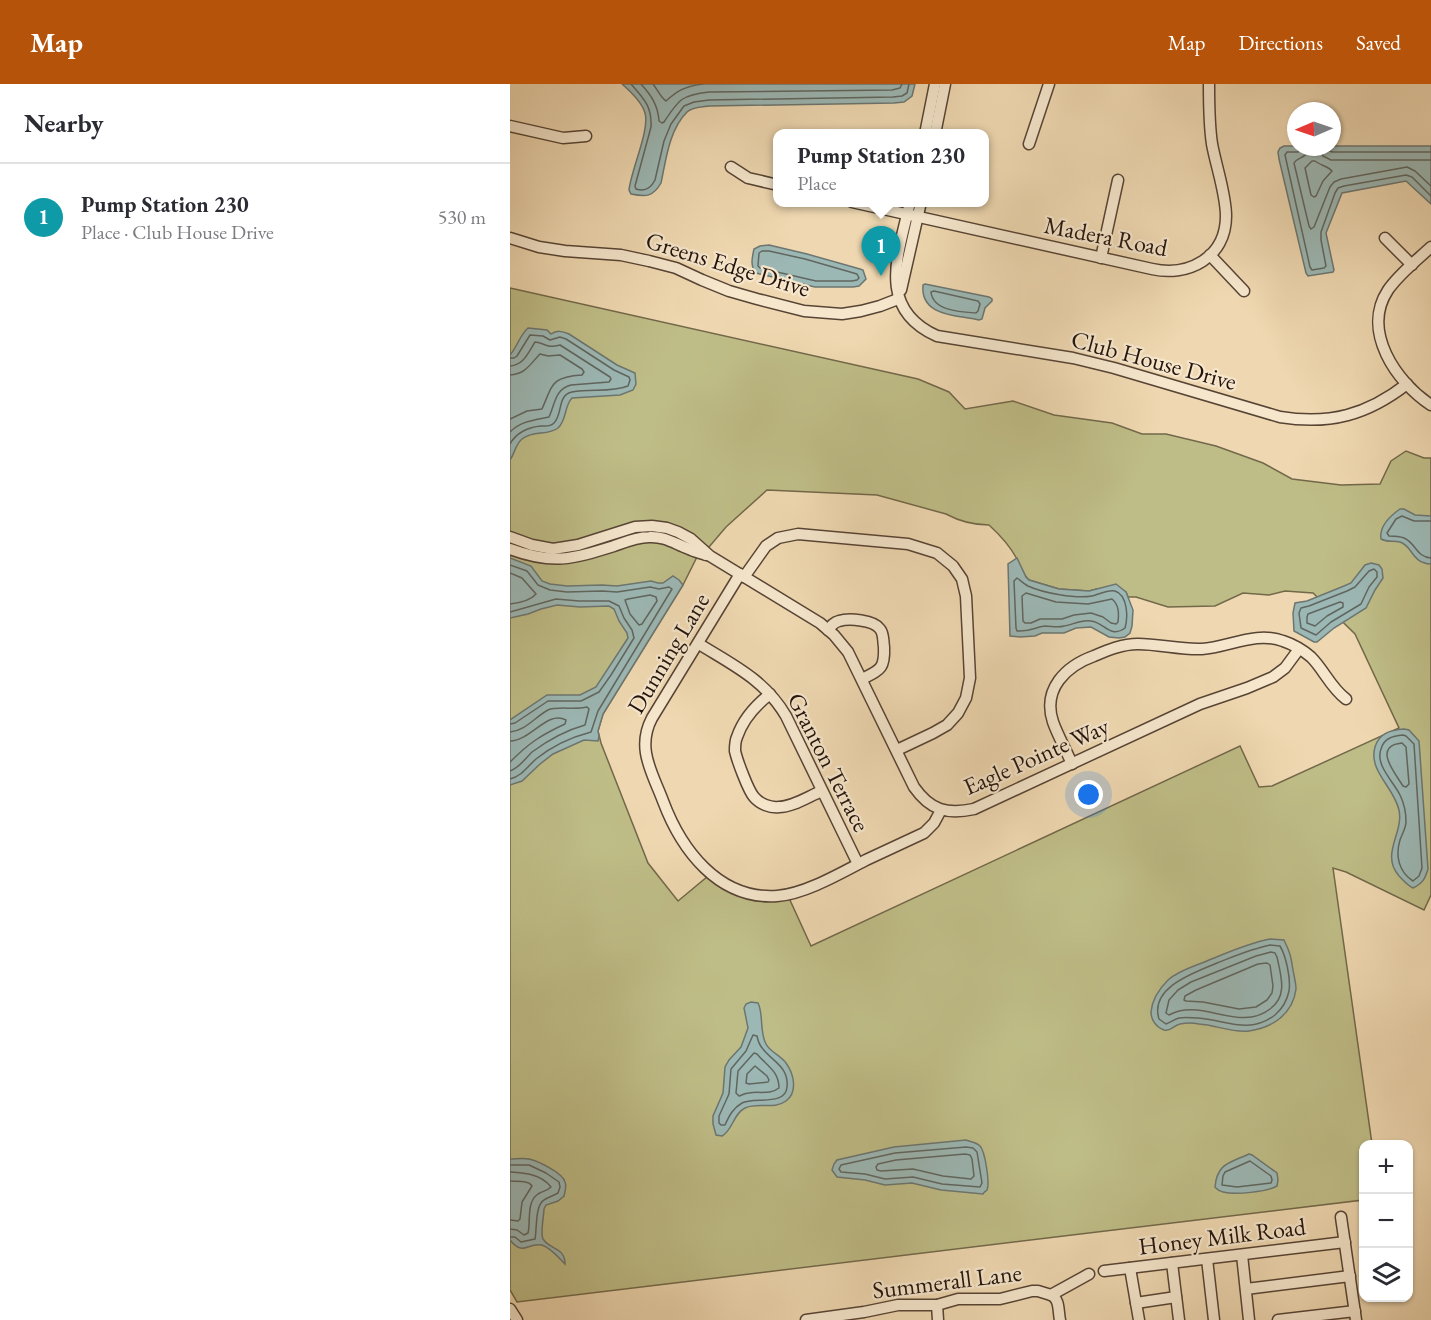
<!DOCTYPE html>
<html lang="en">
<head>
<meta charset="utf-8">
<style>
	body { margin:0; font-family:"EB Garamond",serif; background:#f7f7f7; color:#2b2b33 }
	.controls { position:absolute; right:18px; bottom:18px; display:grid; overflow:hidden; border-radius:12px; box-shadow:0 2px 4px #0004 }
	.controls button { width:54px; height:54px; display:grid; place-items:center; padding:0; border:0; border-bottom:2px solid #e1e1e2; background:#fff; color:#2b2b33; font:30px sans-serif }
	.compass { position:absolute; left:777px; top:18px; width:54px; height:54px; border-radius:50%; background:#fff; box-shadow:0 2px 4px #0004; rotate:268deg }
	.you { position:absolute; left:579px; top:711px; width:21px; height:21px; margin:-15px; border:4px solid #fff; border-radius:50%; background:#1a73e8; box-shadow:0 0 0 9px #1a73e833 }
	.badge { display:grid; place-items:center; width:39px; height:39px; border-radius:50%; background:#b45309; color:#fff; font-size:20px; font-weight:700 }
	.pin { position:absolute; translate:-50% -50px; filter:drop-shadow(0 2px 3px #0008) }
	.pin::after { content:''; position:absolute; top:32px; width:21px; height:18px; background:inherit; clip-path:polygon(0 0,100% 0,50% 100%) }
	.popup { position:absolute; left:263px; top:45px; width:216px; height:78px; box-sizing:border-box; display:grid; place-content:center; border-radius:12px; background:#fff; filter:drop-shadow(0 2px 4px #0005); font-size:20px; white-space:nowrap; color:#7c7c81 }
	.popup b { font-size:22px; color:#2b2b33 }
	.popup::after { content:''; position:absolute; left:50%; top:100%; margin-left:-12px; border:12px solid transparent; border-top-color:#fff }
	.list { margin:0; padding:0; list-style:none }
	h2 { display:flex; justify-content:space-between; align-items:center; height:78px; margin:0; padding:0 24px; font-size:26px }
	h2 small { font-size:20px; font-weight:400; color:#7c7c81 }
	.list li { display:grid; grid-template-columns:39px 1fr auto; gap:18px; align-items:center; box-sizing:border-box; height:108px; padding:0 24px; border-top:2px solid #e1e1e2 }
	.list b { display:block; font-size:22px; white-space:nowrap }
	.list p { margin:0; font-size:20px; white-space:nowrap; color:#7c7c81 }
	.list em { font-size:20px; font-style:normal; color:#7c7c81 }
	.icon { flex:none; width:33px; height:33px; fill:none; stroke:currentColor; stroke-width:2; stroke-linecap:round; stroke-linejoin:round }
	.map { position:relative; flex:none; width:921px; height:1236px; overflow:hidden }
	header { display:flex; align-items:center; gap:36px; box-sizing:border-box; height:84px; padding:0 30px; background:#b45309; color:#fff }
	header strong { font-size:28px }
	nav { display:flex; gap:33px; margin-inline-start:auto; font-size:21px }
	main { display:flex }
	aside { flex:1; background:#fff }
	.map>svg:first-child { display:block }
</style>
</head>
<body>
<header>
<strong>Map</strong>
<nav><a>Map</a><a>Directions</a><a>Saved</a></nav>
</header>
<main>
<aside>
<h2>Nearby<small></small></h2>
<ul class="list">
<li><span class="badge" style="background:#0f9aa8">1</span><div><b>Pump Station 230</b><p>Place · Club House Drive</p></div><em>530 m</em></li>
</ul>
</aside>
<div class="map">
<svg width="921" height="1236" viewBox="0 0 921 1236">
	<rect width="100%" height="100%" fill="#efd8b1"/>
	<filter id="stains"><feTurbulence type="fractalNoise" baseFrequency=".00333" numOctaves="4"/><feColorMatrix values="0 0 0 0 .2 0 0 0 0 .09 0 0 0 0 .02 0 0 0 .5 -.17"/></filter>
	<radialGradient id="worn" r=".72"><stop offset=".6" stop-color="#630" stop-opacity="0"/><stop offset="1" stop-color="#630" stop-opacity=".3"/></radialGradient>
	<path fill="#bfbd87" stroke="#72684a" stroke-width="1.5" fill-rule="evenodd" d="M0,204L408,295L439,308L455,325L503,317L544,331L602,339L632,350H656L706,362L753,379L782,395L831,401L870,400L881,377L896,367L914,374H921V811L914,826L836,788L823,784L862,1060H854L853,1116L7,1218L0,1206ZM257,406L367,411L436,430C449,437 464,441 479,441C490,451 500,462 507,475C511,482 513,491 519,496L549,505L579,507L587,505L616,508L618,513H626L658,523L705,522L733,509L759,511L775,507L803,509L845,550L889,644L762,702L749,703L730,662L301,862L279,814L225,809L210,803L197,793L168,817L138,779L91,659L88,647L93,630L173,501L187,473L199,463L216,443Z"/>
	<g fill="#9cb8b5" stroke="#6c7671" stroke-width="1.5">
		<path d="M112,0H405L402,12L394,18L384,19L199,22C192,23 182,23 177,28C159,46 156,76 151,99C143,113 136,113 121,110L119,106C121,86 140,46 135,29C132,18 120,7 112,0Z"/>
		<polygon points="774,62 921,62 921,120 896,97 832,109 816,149 824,186 823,188 798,192 796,189 769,75 768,68 770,64"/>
		<path d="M259,161L297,170L350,185L353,186L356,195L349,202L343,203H305L246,189C240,182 242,174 244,165L250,162Z"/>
		<path d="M415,200L479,213L482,215V217L475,224L472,235L469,236C448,231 410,233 413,201Z"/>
		<path d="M18,244L37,246L41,250C47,246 52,247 59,250L107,281L125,289L126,300L123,306L110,311L62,314C54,322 57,336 48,344C38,352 23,346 12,355C5,361 5,369 0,376V271C7,263 10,251 18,244Z"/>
		<path d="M890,425H894L905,431L921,432V480C901,479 903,462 890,458C883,456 878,459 871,455C869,442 880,432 890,425Z"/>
		<polygon points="0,474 21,482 32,497 40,500 57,502 92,501 107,502 141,497 148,499 153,499 163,492 169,496 173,501 93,630 88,647 89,652 88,657 74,656 43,670 30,680 12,697 0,701 0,636 37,611 70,611 86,603 118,554 117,549 109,537 104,525 99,522 70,523 47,521 31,525 18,530 0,534"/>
		<polygon points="507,474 516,493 519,496 549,505 579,507 606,500 616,508 623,526 622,542 620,549 615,553 609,554 599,553 581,543 566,544 554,549 532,549 525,552 510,553 500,552 498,480"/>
		<polygon points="861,479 869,481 872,485 873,494 865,506 856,524 824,544 807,558 804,558 784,547 783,529 785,519 797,517 834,502 841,499 855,481"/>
		<path d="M894,645L899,646L909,657L918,785C915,795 913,799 903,804C897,801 894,797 889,792C870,770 894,749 889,726C884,703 858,687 865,663C869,649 881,646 894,645Z"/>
		<path d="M760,855L774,856C780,868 781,873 783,886C784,892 786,899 786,905C783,930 762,944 739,947C722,949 706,941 689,940C684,939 675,939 670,940C664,941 661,948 654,946C646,943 641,936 641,928C642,916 649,905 658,896C669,886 686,882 699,876C719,868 739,859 760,855Z"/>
		<path d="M241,918L248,919C254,931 249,947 256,960C260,968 270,971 276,979C284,990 288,1008 276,1017C264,1026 248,1018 235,1024C223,1030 223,1046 212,1052L206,1051L203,1040V1032L213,1009L215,983L219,976L231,963L238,944L234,924L236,920Z"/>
		<path d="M456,1056C461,1058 466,1058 470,1062C475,1067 480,1099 477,1106C476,1107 474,1108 473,1110L431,1106L402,1099L375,1101L355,1096L327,1093L322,1086L324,1080L327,1076L384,1063Z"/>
		<path d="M739,1070L742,1071L767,1089L768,1096L767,1102C757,1108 725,1111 713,1108C708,1107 708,1106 705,1103C707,1079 720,1079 739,1070Z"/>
		<path d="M0,1075C6,1075 13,1074 19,1075C28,1077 53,1089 55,1098C57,1102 55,1107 54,1112L48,1117L36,1121L34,1125C34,1131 30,1150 33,1155C40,1166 55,1163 55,1180C49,1174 41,1164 32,1161C17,1158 14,1173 0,1156Z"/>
	</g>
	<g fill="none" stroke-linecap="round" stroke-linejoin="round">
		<g stroke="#606660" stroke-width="1.5">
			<path d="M121,0C134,15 142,22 141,43L125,102L126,105C135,108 141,104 145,96L154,57L161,40L174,22L184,18L199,16L383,13L392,12L397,9L399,0"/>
			<path d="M131,0C141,11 148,21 149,37L152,39L154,38C169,15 172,11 199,8L382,6L390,4L392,0"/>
			<path d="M143,0C147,5 151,14 156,17C168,6 176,2 193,0"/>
			<polyline points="792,63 788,68 777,68 775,71 800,183 802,186 814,184 816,182 811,156 811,148 825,109 828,104 834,102 896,91 902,93 921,112"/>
			<path d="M799,63C796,76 788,72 784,79L799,142L801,145L804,143L820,103L824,98L831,95L897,83L905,87L921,102"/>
			<polyline points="809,63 813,72 821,76 921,76"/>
			<polyline points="816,63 819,67 823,68 921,68"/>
			<path d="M802,77H805C810,81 819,83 822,87L813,97L806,112L804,113L801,111L795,84Z"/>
			<polygon points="252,167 259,167 295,175 347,190 349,194 347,196 342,197 306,197 250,184 248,182 249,169"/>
			<path d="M424,207L468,217L470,220L468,227L466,229C451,228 423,227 421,208Z"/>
			<path d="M0,274H4L7,272L20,251L33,252L40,256L50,253L56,255L104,286L119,293L120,296L118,302C100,309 81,304 62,308C47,311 53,330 44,339C40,343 36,342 31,342C18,343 6,349 0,360"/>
			<path d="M0,282C14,281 18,269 25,258C36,259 36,265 50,261L100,293L101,295L99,298L61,301C45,305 45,320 39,333C24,336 11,337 0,348"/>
			<path d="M0,291C16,290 20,280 30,270L38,272L50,271L72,285L74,288L72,291C41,293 43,300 32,325L17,327L0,335"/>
			<path d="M921,437H904L892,432L886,435L877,449L879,452C884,452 889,452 894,454C906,459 906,473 921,474"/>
			<path d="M0,481L17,487L28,501L40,506L57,508L92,507L107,508L140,503L149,505L159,503L162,505L88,627L81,648C62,653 42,662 26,675C17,683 12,692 0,695"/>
			<polygon points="864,485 867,488 867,493 859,503 851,520 821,538 806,551 791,544 789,529 791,524 799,522 837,507 845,503 859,487"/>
			<path d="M0,489L12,494L26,510C20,517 9,519 0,520"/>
			<path d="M507,494C510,496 514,500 518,502C533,509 566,515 582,512C588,511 598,505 605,507C618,511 618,534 615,544C600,555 594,538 581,537C571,535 563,541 554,542C548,544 541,542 535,542C525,543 520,548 507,547L506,544L504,497Z"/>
			<path d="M516,509L546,518L578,520L602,515C609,521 609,529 608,538L606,540L601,539L593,533L581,529L564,531L552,535H530L521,539H515L513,537L512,512Z"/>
			<polygon points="140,511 146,513 147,517 132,540 129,541 120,530 115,516 118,515"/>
			<polygon points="830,518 833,519 833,523 817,532 805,542 797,539 797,533 798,530"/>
			<polyline points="0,528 46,515 69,517 99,517 109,522 114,534 122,546 124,554 101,591 89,608 71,617 38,617 5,639 0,640"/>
			<path d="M0,648C15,647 25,633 38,626C46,622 65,626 77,623L79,625L75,641C57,646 37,657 22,668C15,675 9,684 0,687"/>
			<path d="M893,651L896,652L904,660L912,784L909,792L903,797C889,788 885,772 890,756C892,750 896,744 896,738C896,729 894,719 890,711C883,697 865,681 871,665C874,654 883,652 893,651Z"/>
			<path d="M0,657C22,656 37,626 56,636L55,640C31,651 19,659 0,678"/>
			<path d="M892,659L896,663L899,700L896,703L893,702C885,689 862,662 892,659Z"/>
			<path d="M760,861L770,862C776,872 781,895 779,907C777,917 773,924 765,931C739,951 716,936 688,934C683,934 675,933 669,934C665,935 661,938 656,940L649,935C639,903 686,888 707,879C725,872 741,865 760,861Z"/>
			<path d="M761,868L765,869L767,873C771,892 778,912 760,925C729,949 691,913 659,931L656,929L659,916L668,906L681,898L746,872Z"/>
			<polygon points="757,879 760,881 763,902 762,909 757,916 746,923 729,925 693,918 676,917 674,916 675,912 686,906 748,880"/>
			<path d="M243,951L247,952C248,957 249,961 253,965C263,978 279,983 277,1003C276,1022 244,1013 232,1019C223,1024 219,1032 215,1041H211L209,1039V1032L219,1010L221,985L236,967Z"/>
			<path d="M244,969L247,970C257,982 269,987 269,1004C260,1011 249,1007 239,1009C235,1009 232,1011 229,1012L226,1009L228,987Z"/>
			<polygon points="245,982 257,992 259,996 258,998 239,1000 236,999 237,990"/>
			<polygon points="456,1063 463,1064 467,1068 472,1099 470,1103 432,1100 403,1093 375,1095 355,1090 331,1088 329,1085 331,1081 385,1069"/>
			<polygon points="455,1070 460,1071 462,1075 464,1092 461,1095 433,1092 403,1085 371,1087 367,1086 366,1083 368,1080 386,1076"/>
			<polygon points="740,1077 761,1092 762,1096 761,1099 727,1103 712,1101 713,1092 715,1088"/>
			<path d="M0,1081H19L36,1089L49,1098L50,1103L48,1109C43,1112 38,1113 34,1116C25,1121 27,1145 25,1155L11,1158L5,1153H0"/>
			<path d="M0,1088C15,1089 31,1090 41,1103C37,1107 33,1107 28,1110C16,1118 21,1137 18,1149L14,1151L7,1146L0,1145"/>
			<path d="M0,1097C7,1098 18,1096 22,1102L12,1118L10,1135L8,1137L0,1136"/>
		</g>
		<defs>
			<g id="minor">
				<polyline points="0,42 53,54 76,52"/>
				<polyline points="415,50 425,0"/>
				<polyline points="425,50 435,0"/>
				<polyline points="519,60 539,0"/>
				<polyline points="221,83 238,94 268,101"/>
				<path d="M342,118L642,185C678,193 716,174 716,132C716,110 706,82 702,60C699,40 699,20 699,0"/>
				<path d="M400,118C389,169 365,224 427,252L563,274L604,284L770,333C820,341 857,331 897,300"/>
				<polyline points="0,154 29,163 55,167 111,171 139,177 166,184 192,196 219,207 247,215 294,227 332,230 351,227 370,222 388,215"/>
				<polyline points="875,154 902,181"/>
				<path d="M921,163C907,176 889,190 878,206C851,247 886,298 921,321"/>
				<polyline points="700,171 734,207"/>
				<polyline points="591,174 608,96"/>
				<polyline points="391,206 411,118"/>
				<path d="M0,453L22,461L43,465L68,461L125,443L142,442L157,444L168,448L181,455L200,472L310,539L324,551L338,568L404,703C420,726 437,731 464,725L690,620L737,604L763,593L775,584L789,565"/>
				<path d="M0,465C43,481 62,475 104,462C115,458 127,453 139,453C155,452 165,460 179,465C184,468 191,469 196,471"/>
				<path d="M230,490L142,634C126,664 142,688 153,717C171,765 208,816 267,812C295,810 331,789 356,776C375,767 395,758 414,749L424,739L431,726"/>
				<polyline points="234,493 256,462 268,454 288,450 398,460 427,469 443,482 452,495 456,512 460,594 456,614 448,629 437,641 423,649 387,666"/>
				<path d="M318,546C321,542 324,538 329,537C339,534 364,536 370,545C374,550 373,557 374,563C375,585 370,586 352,595"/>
				<path d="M189,560C223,581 255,596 276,632L348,780"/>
				<path d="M260,610C246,621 233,635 227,653C225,657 225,662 225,667C227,676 238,706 244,713C250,720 260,724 269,723C283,723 299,712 312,707"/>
				<path d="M562,680C556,666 548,652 543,638C532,605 556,582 584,572C598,566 612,560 628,560C649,560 671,566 692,565C719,563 746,547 773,557C782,560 794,567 801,573C814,586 821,604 836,615"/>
				<polyline points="831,1133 846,1236"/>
				<polyline points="732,1171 739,1236"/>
				<polyline points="697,1175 704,1236"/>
				<polyline points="662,1179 669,1236"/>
				<polyline points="620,1184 629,1236"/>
				<polyline points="594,1187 835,1158"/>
				<polyline points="736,1205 840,1192"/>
				<path d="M541,1211C550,1215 548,1227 550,1236"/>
				<polyline points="626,1219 666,1213"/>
				<polyline points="427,1221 428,1236"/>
				<polyline points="0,1225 7,1236"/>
				<polyline points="296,1236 354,1228 388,1221 427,1221 448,1215 490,1215 522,1207 528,1207 541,1211 579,1190"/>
				<polyline points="768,1236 845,1227"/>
			</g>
		</defs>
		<use href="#minor" stroke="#574435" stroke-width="13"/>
		<use href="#minor" stroke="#f5e6cc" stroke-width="10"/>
	</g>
	<g text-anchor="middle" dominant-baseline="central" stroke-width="4.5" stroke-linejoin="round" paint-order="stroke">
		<g font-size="24" fill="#24130c" stroke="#f5e6cc">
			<text transform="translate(596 152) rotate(11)">Madera Road</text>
			<text transform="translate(218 180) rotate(17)">Greens Edge Drive</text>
			<text transform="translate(644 276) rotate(15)">Club House Drive</text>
			<text transform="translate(158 569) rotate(-59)">Dunning Lane</text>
			<text transform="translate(526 672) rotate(-24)">Eagle Pointe Way</text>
			<text transform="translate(319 678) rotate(63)">Granton Terrace</text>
			<text transform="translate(712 1152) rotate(-7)">Honey Milk Road</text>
			<text transform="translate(437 1197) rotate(-7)">Summerall Lane</text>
		</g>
	</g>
	<rect width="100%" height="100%" filter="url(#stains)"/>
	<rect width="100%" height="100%" fill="url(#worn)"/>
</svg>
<div class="controls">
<button>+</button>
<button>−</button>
<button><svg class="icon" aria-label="layers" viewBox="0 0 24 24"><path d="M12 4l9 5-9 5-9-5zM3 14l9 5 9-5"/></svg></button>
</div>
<svg class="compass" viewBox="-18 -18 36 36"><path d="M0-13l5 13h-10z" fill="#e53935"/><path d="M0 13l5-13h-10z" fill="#7c7c81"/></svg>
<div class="you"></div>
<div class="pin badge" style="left:371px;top:192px;background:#0f9aa8">1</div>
<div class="popup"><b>Pump Station 230</b>Place</div>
</div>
</main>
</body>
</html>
